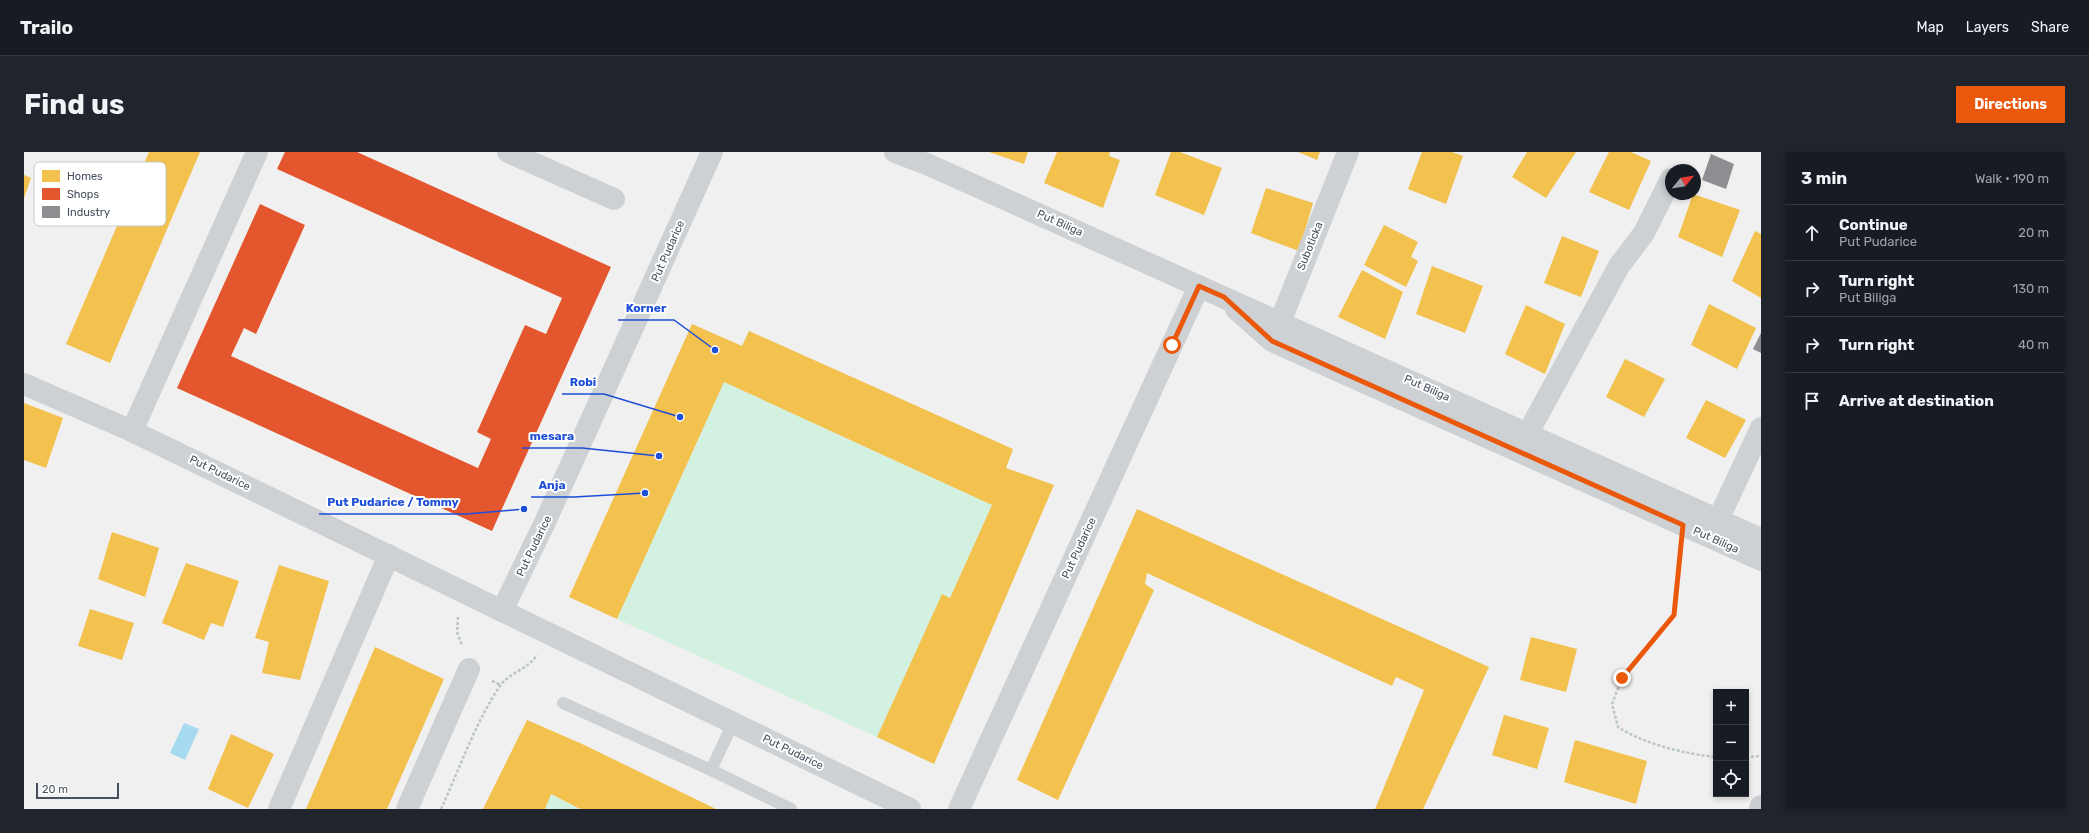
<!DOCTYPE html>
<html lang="en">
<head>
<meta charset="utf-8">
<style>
	body { margin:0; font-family:Rubik,sans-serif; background:#20242c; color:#f1f3f6 }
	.controls { position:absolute; right:12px; bottom:12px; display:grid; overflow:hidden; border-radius:0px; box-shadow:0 2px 6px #0003 }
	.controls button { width:36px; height:36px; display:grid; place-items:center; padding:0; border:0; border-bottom:1px solid #363941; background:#171b24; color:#f1f3f6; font:20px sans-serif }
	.compass { position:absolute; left:1641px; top:12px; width:36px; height:36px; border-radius:50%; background:#171b24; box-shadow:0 2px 6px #0003; rotate:60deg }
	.scale { position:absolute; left:12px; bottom:10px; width:83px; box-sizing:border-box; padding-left:4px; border:2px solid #46505e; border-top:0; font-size:11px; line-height:14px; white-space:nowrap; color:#46505e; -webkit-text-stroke:3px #fff; paint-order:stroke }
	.stop { position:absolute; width:12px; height:12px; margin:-9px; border:3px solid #ea580c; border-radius:50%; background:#fff }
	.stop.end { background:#ea580c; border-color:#fff; box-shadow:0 1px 4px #0008 }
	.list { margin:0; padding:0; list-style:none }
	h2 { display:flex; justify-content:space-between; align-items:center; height:52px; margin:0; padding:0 16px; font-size:17px }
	h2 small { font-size:13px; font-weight:400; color:#9ea1a6 }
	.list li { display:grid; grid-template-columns:26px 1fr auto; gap:12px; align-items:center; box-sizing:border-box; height:56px; padding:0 16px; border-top:1px solid #363941 }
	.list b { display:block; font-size:15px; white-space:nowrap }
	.list p { margin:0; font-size:13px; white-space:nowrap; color:#9ea1a6 }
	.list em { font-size:13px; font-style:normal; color:#9ea1a6 }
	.icon { flex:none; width:22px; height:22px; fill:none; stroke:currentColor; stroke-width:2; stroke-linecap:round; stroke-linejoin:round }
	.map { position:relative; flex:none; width:1737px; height:657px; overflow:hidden; border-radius:0px }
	header { display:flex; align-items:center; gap:24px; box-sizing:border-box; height:56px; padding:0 20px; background:#171b24; border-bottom:1px solid #363941 }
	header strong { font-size:19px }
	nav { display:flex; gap:22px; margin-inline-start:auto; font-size:14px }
	.intro { display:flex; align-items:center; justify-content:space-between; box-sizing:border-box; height:96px; padding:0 24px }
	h1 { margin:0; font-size:28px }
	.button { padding:10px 18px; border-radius:0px; background:#ea580c; color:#fff; font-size:14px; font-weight:700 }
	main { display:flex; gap:24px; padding:0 24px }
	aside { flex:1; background:#171b24; border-radius:0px; box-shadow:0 2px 6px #0003 }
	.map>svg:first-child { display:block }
</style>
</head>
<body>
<header>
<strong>Trailo</strong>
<nav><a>Map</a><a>Layers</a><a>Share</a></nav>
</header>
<div class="intro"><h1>Find us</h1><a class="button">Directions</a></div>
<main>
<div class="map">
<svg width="1737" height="657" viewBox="0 0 1737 657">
	<rect width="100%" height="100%" fill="#f1f0f0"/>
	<g fill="#d3f1e1">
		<polygon points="700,230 968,353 926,446 918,443 853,585 593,467"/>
		<polygon points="527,642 530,644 556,657 521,657"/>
	</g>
	<polygon fill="#a6daf1" points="160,571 175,577 161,608 146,601"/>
	<g fill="#f2c14e">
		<polygon points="125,0 176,0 86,211 42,192"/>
		<polygon points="965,0 1004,0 1000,12"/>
		<polygon points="1033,0 1086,0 1085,4 1096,8 1079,56 1020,31"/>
		<polygon points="1147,0 1156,0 1198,16 1180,63 1131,43"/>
		<polygon points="1274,0 1296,0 1293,8"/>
		<polygon points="1398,0 1428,0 1439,4 1422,52 1384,37"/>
		<polygon points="1503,0 1552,0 1522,46 1488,25"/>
		<polygon points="1585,0 1607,0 1627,9 1605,58 1565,40"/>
		<polygon points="0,23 7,26 0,46"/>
		<polygon points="1242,36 1289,51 1275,99 1227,81"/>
		<polygon points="1669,42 1716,58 1698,105 1654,85"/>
		<polygon points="1360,73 1394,90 1387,105 1394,109 1382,135 1340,113"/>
		<polygon points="1731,79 1737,82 1737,146 1708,129"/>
		<polygon points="1538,84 1575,99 1557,145 1520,131"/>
		<polygon points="1408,114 1459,134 1441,181 1392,162"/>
		<polygon points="1338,118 1379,140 1361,187 1314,165"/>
		<polygon points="1685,152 1732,176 1713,217 1667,193"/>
		<polygon points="1502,153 1541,172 1521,222 1481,202"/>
		<polygon points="668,172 718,194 725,179 989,297 982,316 1030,333 910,612 853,585 918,442 926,446 968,353 700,230 593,467 545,445"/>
		<polygon points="1601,207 1641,227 1620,265 1582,245"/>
		<polygon points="1682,248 1722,268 1701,306 1662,286"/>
		<polygon points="0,251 39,266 22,316 0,308"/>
		<polygon points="1113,357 1465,515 1399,657 1351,657 1400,538 1372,525 1368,534 1123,421 1121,432 1130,438 1034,648 993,628"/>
		<polygon points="88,380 135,396 121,445 74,427"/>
		<polygon points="162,411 215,429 199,475 187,471 180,488 138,471"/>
		<polygon points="255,413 305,429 276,528 238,521 245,490 231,486"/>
		<polygon points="66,457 110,471 98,508 54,494"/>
		<polygon points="1507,485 1553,497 1542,540 1496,528"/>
		<polygon points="351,495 420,527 363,657 282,657"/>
		<polygon points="1480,563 1525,576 1513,617 1468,603"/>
		<polygon points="503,568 556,591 692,657 556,657 527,642 521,657 459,657"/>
		<polygon points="207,582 250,602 224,656 184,637"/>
		<polygon points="1551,588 1623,609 1612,652 1540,630"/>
	</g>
	<polygon fill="#e4572e" points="261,0 333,0 587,115 468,379 153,236 236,52 281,73 232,182 220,176 207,204 454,316 467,287 453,280 501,173 522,182 538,146 253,17"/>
	<g fill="#8d8d92">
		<polygon points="1687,2 1710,12 1702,37 1678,28"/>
		<polygon points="1737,181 1737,201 1729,197"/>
	</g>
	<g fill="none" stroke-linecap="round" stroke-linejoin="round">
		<g stroke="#bac6c4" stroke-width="2.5" stroke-dasharray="3 2" stroke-linecap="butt">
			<path d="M1656,400L1650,463L1598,526L1588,552L1594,575C1620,592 1661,602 1692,605"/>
			<polyline points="434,465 433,480 438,493"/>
			<polyline points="468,529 477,533"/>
			<polyline points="1722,605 1737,604"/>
			<path d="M417,657C435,618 452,569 476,534C485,521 504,517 513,503"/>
		</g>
		<g stroke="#ced1d4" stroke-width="12">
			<polyline points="539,551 687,618 709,571"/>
			<polyline points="687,618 767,657"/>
		</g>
		<g stroke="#ced1d4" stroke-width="22">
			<polyline points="484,0 590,47"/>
			<polyline points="1249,188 1324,0"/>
			<polyline points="0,232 108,279 886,657"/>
			<polyline points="108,279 233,0"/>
			<polyline points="1504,281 1595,114 1620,81 1647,27"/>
			<polyline points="1694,368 1737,276"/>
			<polyline points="478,459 522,368 688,0"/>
			<polyline points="255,657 365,403"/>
			<polyline points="383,657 445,517"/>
			<polyline points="935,657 1175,134"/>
		</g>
		<g stroke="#ced1d4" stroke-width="22">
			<polyline points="871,0 905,13 1737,387"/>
			<polyline points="1212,157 1248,189 1737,408"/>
		</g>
		<polyline stroke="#c9ccd1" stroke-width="22" points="1736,657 1737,654"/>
	</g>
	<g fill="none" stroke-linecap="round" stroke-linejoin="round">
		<polyline stroke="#ea580c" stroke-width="5" points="1148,193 1175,134 1200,145 1248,189 1659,373 1650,463 1598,526"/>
	</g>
	<g text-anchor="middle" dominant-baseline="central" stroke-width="4" stroke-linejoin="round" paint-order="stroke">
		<g font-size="11" fill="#46505e" stroke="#fff">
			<text transform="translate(1036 71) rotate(24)">Put Biliga</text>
			<text transform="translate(1286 94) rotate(-68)">Suboticka</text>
			<text transform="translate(644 99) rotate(-66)">Put Pudarice</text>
			<text transform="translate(1403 236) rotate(24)">Put Biliga</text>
			<text transform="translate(196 321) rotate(26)">Put Pudarice</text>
			<text transform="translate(1692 388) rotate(24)">Put Biliga</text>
			<text transform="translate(510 394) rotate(-64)">Put Pudarice</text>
			<text transform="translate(1055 396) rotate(-65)">Put Pudarice</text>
			<text transform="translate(769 600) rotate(26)">Put Pudarice</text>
		</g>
	</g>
	<rect x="10" y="10" width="132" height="64" rx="6" fill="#fff" stroke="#c8cacf" stroke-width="1"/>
	<rect x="18" y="18" width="18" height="12" fill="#f2c14e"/>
	<rect x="18" y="36" width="18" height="12" fill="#e4572e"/>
	<rect x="18" y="54" width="18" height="12" fill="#8d8d92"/>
	<g font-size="11" fill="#46505e">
		<text x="43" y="28">Homes</text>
		<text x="43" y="46">Shops</text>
		<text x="43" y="64">Industry</text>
	</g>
	<path fill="none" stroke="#1d4ed8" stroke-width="1.5" d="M691 198L650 168H594M656 265L580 242H538M635 304L558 296H498M621 341L550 345H507M500 357L443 362H295"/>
	<g fill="#1d4ed8" stroke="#fff" stroke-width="1.5">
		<circle cx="691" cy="198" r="4"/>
		<circle cx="656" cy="265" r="4"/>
		<circle cx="635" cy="304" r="4"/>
		<circle cx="621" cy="341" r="4"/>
		<circle cx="500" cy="357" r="4"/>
	</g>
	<g font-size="12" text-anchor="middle" font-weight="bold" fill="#1d4ed8" stroke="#fff" stroke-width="4" stroke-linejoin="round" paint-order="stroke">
		<text x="622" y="160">Korner</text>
		<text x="559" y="234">Robi</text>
		<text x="528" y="288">mesara</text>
		<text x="528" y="337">Anja</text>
		<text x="369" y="354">Put Pudarice / Tommy</text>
	</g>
</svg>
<div class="controls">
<button>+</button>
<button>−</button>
<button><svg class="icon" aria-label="locate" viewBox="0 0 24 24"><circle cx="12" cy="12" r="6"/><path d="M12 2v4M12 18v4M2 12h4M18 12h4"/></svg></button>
</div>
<svg class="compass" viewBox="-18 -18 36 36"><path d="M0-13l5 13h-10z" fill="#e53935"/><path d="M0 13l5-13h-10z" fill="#9ea1a6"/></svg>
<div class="scale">20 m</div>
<div class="stop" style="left:1148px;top:193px"></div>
<div class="stop end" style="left:1598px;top:526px"></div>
</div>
<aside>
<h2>3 min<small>Walk · 190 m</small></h2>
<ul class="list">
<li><svg class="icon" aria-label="ahead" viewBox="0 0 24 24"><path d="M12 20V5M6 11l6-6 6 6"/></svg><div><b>Continue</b><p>Put Pudarice</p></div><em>20 m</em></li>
<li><svg class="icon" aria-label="right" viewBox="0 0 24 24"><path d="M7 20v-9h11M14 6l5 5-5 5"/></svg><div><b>Turn right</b><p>Put Biliga</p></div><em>130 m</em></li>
<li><svg class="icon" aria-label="right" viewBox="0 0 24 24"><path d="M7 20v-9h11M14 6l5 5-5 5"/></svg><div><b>Turn right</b></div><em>40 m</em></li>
<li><svg class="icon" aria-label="arrive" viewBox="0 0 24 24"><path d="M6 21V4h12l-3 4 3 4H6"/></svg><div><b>Arrive at destination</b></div></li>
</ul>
</aside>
</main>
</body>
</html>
